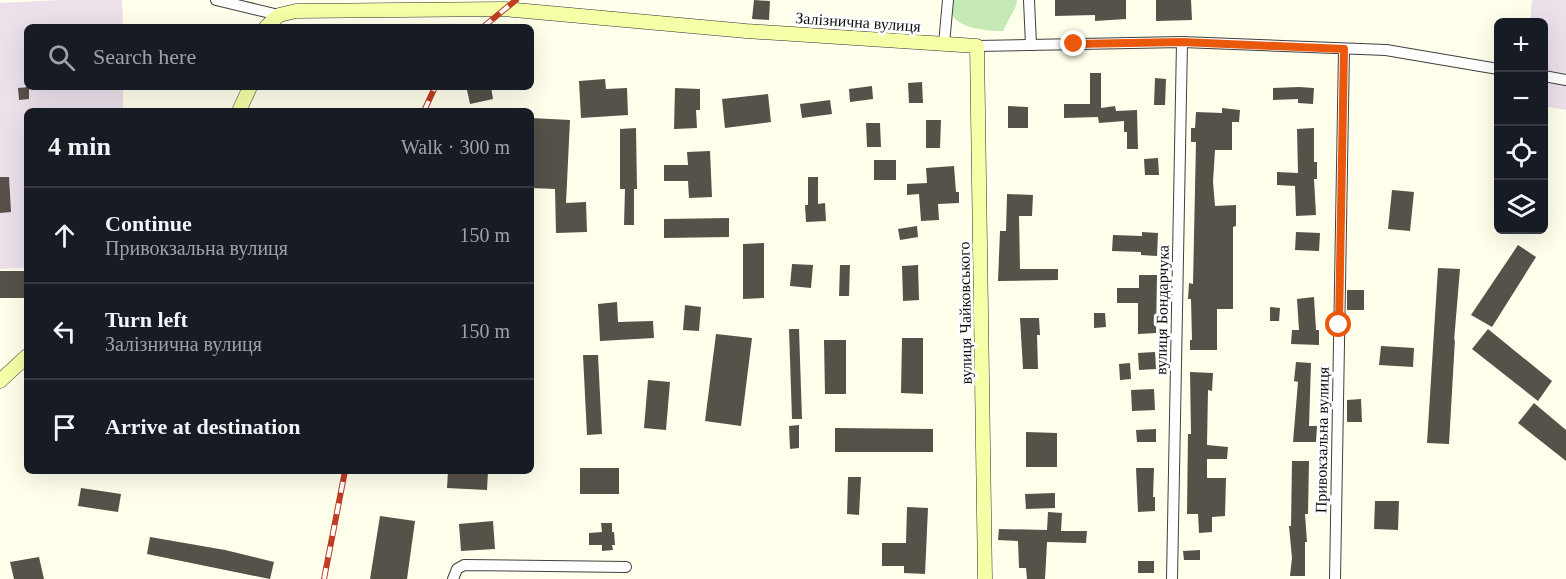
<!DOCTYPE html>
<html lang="en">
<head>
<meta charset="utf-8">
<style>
	body { margin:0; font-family:"Times New Roman",serif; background:#242831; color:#f1f3f6 }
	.controls { position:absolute; right:18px; top:18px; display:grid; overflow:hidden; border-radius:9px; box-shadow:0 6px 24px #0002 }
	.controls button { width:54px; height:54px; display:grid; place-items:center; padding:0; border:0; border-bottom:2px solid #363941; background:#171b24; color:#f1f3f6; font:30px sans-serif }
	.stop { position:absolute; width:18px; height:18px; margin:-14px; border:4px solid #ea580c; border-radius:50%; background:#fff }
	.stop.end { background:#ea580c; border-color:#fff; box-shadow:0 2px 6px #0008 }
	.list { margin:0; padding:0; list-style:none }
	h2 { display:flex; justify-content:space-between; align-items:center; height:78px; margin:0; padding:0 24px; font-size:26px }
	h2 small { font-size:20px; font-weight:400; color:#9ea1a6 }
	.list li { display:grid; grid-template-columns:39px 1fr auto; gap:18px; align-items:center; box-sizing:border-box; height:96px; padding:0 24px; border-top:2px solid #363941 }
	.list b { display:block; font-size:22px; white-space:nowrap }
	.list p { margin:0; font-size:20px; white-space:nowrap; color:#9ea1a6 }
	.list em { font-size:20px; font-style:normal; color:#9ea1a6 }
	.icon { flex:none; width:33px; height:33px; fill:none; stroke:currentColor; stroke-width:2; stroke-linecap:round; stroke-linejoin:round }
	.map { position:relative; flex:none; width:1566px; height:579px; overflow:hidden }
	.search { position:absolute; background:#171b24; box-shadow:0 6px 24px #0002; left:24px; top:24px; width:510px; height:66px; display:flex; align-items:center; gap:15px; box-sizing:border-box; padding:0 21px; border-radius:9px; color:#9ea1a6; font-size:22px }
	.panel { position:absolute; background:#171b24; box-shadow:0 6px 24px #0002; left:24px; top:108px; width:510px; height:366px; border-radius:9px }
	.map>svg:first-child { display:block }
</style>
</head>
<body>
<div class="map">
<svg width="1566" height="579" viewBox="0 0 1566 579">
	<rect width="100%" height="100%" fill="#ffffec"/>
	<g fill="#ece1eb">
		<polygon points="59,0 122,0 123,27 27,27 27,87 123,87 123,111 27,111 27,268 0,269 0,3"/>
		<polygon points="1532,0 1566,0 1566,110 1544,106 1544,22 1530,22"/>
	</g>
	<path fill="#c5eab6" d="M953,0H1017L1016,6L1003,31C989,31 953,29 951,10C951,7 953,3 953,0Z"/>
	<g fill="#565149">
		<polygon points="754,0 770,1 769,20 752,19"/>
		<polygon points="1055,0 1126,0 1126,19 1095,21 1095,15 1055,16"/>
		<polygon points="1156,0 1191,0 1192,20 1156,21"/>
		<polygon points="1090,73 1101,73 1101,108 1115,106 1116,111 1137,110 1138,149 1127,149 1127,132 1124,132 1124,121 1099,123 1098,117 1064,118 1064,104 1090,104"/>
		<polygon points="1155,78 1166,79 1165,105 1154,105"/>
		<polygon points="605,79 606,89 627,88 628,115 581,118 579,81"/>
		<polygon points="922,82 923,103 909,103 908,83"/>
		<polygon points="872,86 873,99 850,102 849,89"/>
		<polygon points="29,87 29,99 19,100 18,88"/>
		<polygon points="484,87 491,87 493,99 470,104 467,90"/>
		<polygon points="1299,87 1314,88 1313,104 1298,103 1298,99 1273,100 1273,88"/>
		<polygon points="675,88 700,89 700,110 696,110 697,128 674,129"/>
		<polygon points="768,94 771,122 725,128 722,99"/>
		<polygon points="830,100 832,114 802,118 800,104"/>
		<polygon points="1008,106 1028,107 1028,128 1008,128"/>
		<polygon points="1222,108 1240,110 1239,122 1232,122 1232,150 1215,150 1213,182 1215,206 1236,205 1236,226 1233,227 1233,309 1217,309 1217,350 1190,350 1190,340 1192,340 1191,299 1188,299 1189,283 1193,284 1196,142 1191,142 1191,128 1195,128 1196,112 1222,113"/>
		<polygon points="531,118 570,120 566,203 586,202 587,232 556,233 555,189 531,188"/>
		<polygon points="926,120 941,120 940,148 926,148"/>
		<polygon points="866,123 880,123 881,147 867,147"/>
		<polygon points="636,128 637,189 634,189 634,225 624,225 625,189 620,189 620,129"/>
		<polygon points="1314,128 1314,162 1317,162 1317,179 1314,179 1316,215 1296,216 1295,186 1277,185 1277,172 1298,173 1297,129"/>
		<polygon points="710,151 712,197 689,198 688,181 664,181 664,165 688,165 687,152"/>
		<polygon points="1158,158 1159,175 1145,175 1144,159"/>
		<rect x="874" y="160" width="22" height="20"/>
		<polygon points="954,166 956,192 959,192 959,203 938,204 939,220 921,221 919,194 907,195 907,184 927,183 926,168"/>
		<polygon points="0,177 9,177 11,212 0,213"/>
		<polygon points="808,177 818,177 818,204 825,203 826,221 806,222 805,205 808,205"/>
		<polygon points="1392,190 1414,192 1410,231 1388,229"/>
		<polygon points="1007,194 1033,195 1032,216 1019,216 1020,269 1058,269 1058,280 998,281 1000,231 1006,231"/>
		<polygon points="729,218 729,237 664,238 664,219"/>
		<polygon points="917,226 918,237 900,240 898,229"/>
		<polygon points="1142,232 1158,233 1157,256 1141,255 1141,252 1112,251 1113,235 1142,236"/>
		<polygon points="1296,232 1320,233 1319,251 1295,250"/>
		<polygon points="764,243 764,298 743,299 743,244"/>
		<polygon points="1518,245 1536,257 1492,327 1471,315"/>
		<polygon points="792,264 813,265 811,288 790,286"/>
		<polygon points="840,265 850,265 849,296 839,296"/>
		<polygon points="918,265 919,300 903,301 902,266"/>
		<polygon points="1438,268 1460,269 1454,341 1455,339 1449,444 1427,443"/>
		<rect x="0" y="271" width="27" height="27"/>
		<polygon points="1139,275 1157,275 1156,333 1138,334 1138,303 1117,303 1117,288 1139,288"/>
		<rect x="1347" y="290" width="17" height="20"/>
		<polygon points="1314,297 1316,330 1319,330 1319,345 1291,344 1292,330 1299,330 1297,299"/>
		<polygon points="617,302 618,322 653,321 654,338 600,341 598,304"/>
		<polygon points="685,305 701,307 699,331 683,330"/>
		<polygon points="1270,307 1280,308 1279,321 1270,321"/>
		<polygon points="1094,313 1105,313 1106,327 1094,328"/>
		<polygon points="1020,318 1039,318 1040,335 1037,335 1038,369 1023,369"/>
		<polygon points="789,329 799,329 802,419 792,419"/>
		<polygon points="1488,329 1552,381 1538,401 1472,349"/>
		<polygon points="716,334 752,338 741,426 705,421"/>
		<polygon points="902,338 923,338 923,394 901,393"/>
		<polygon points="824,340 846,340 846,394 825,394"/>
		<polygon points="1381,346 1414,348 1413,367 1379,365"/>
		<polygon points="1155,352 1156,369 1139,370 1138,353"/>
		<polygon points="583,355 598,355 602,434 587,435"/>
		<polygon points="1296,362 1311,363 1309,426 1317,426 1316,442 1293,442 1298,382 1294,381"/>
		<polygon points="1130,363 1131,379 1120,380 1119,364"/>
		<polygon points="1190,372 1213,373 1212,391 1208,390 1207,445 1228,447 1227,459 1207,459 1207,478 1226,478 1225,516 1212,517 1212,532 1199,533 1198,514 1187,514 1188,434 1191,434"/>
		<polygon points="648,380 670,382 666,430 644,428"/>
		<polygon points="1154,389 1155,410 1132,411 1131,390"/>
		<polygon points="1361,399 1362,422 1347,422 1347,400"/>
		<polygon points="1534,403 1566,430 1566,461 1518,423"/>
		<polygon points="799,425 799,448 790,449 789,426"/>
		<polygon points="835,428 933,429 933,452 835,452"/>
		<polygon points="1156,429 1156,442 1137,442 1136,430"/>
		<polygon points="1026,432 1057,433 1057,467 1026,467"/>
		<polygon points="1292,461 1309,461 1308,514 1305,514 1307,542 1305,542 1305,576 1290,576 1292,558 1289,526 1291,526"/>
		<rect x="580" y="468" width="39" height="26"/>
		<polygon points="1136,468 1154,468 1153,497 1155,497 1155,511 1138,512"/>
		<polygon points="448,471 488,471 487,490 447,488"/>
		<polygon points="848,477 861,477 859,515 847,514"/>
		<polygon points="81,488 121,494 118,512 78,506"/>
		<polygon points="1055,493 1055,508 1026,509 1025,494"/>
		<polygon points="1375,501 1399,501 1398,530 1374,529"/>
		<polygon points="907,507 928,508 925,574 904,573 904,566 882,566 882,543 906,543"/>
		<polygon points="1048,512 1062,513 1061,531 1087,531 1086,543 1047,542 1045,579 1027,579 1026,568 1019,568 1018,541 998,540 999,529 1047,530"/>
		<polygon points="380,516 415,521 407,579 370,579"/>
		<polygon points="493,521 495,549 461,551 459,524"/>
		<polygon points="601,523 612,523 612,532 614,532 615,545 612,545 613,550 602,551 602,545 589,545 589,533 602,532"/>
		<polygon points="150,537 225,550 274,562 270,579 147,554"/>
		<polygon points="1200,550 1200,560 1184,560 1183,551"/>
		<polygon points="39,557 44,579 14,579 10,562"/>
		<rect x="1138" y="561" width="16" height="12"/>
	</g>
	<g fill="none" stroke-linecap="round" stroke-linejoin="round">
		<defs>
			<g id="street">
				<polyline points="216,0 279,15"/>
				<polyline points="1029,0 1031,45"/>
				<polyline points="944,44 948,0"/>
				<polyline points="977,46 1182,42 1386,50 1498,69"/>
				<polyline points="1544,76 1566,80"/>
				<polyline points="453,579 457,569 464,565 626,567"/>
				<polyline points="1172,579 1182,42"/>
				<polyline points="1335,579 1344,49"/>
			</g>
			<g id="secondary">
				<polyline points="266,27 279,15 296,11 504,9 746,31 977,46 985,579"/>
				<polyline points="239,111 250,87"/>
				<polyline points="0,381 27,356"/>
			</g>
		</defs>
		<use href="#street" stroke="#404040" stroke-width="12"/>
		<use href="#secondary" stroke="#2f2f2f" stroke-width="15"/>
		<use href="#street" stroke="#fff" stroke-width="10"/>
		<use href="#secondary" stroke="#f6ffa7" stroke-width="14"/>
		<defs>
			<g id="rail">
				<polyline points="483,27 516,0"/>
				<polyline points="424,111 435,87"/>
				<polyline points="324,579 345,471"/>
			</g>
		</defs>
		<use href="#rail" stroke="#be3d23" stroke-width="6"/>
		<use href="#rail" stroke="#fff" stroke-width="4" stroke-dasharray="11" stroke-linecap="butt"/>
	</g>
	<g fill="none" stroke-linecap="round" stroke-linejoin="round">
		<polyline stroke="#ea580c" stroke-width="8" points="1074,44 1182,42 1344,49 1339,325"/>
	</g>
	<g text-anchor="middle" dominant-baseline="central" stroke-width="6" stroke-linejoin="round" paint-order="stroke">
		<g font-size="16" fill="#0d0d0d" stroke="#fff">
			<text transform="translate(858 22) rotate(4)">Залізнична вулиця</text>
			<text transform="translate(1162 310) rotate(-89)">вулиця Бондарчука</text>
			<text transform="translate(965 313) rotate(-91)">вулиця Чайковського</text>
			<text transform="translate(1322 440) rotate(-89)">Привокзальна вулиця</text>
		</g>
	</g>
</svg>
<div class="controls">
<button>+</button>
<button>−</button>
<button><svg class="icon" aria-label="locate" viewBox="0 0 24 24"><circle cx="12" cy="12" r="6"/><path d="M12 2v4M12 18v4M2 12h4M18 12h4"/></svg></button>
<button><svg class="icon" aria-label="layers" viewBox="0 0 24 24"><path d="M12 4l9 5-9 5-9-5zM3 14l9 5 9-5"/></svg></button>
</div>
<div class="stop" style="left:1339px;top:325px"></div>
<div class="stop end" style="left:1074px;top:44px"></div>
<div class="search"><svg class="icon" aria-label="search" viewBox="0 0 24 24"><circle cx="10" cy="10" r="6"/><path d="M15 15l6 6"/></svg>Search here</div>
<section class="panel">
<h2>4 min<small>Walk · 300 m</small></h2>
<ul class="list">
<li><svg class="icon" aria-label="ahead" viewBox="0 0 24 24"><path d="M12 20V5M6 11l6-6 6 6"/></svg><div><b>Continue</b><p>Привокзальна вулиця</p></div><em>150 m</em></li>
<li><svg class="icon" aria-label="left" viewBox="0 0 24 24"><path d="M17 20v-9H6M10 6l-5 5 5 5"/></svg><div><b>Turn left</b><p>Залізнична вулиця</p></div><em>150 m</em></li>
<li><svg class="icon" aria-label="arrive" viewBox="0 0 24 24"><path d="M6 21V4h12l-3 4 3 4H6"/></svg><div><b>Arrive at destination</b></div></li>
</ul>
</section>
</div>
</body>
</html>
